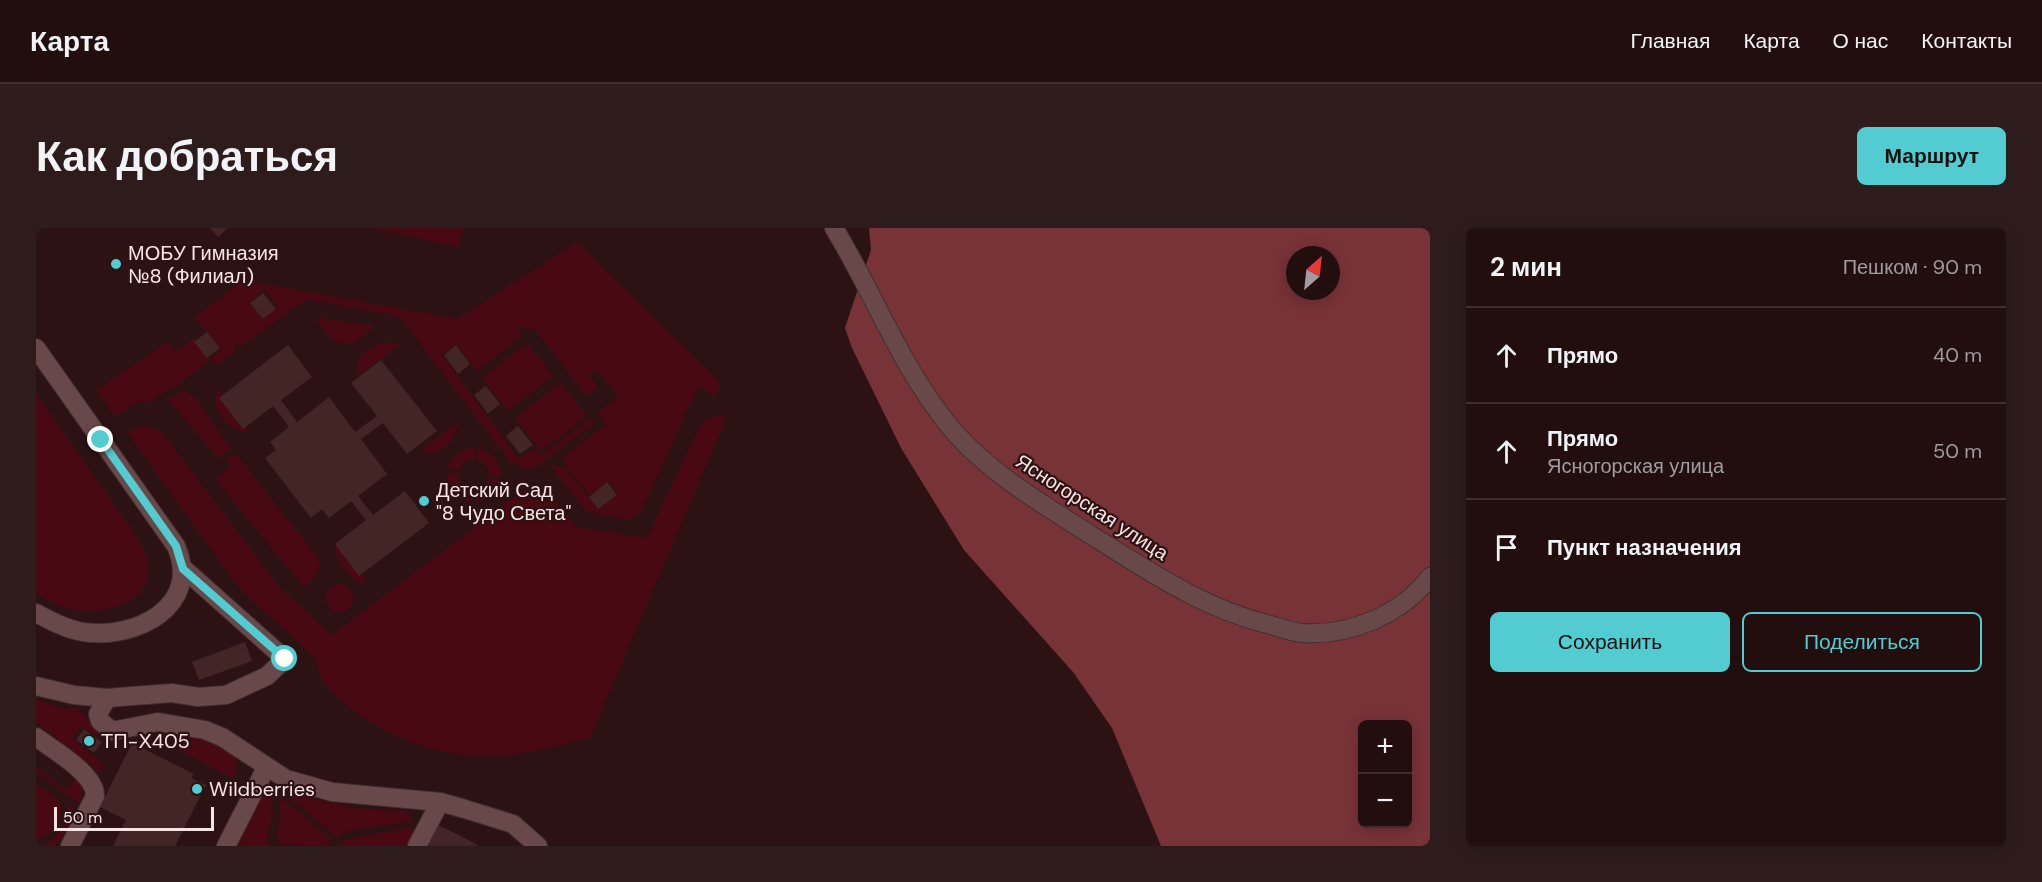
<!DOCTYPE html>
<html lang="ru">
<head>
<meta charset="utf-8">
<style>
	body { margin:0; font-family:"DM Sans",sans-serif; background:#2e1c1c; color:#f1f3f6 }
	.controls { position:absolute; right:18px; bottom:18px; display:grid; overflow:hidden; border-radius:9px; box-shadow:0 3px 15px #0003 }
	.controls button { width:54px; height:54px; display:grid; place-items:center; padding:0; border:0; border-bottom:2px solid #3f2e2e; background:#220e0e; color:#f1f3f6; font:30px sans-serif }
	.compass { position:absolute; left:1250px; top:18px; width:54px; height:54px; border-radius:50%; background:#220e0e; box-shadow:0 3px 15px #0003; rotate:27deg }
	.scale { position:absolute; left:18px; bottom:15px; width:160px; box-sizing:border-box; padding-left:6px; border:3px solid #f8e4e3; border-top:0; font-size:16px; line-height:21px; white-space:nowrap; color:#f8e4e3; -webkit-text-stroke:4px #2d1213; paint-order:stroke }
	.stop { position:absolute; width:18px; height:18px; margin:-14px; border:4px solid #52ccd0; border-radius:50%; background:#fff }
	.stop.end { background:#52ccd0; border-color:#fff; box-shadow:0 2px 6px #0008 }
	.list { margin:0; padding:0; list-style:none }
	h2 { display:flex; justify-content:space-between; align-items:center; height:78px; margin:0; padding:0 24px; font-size:26px }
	h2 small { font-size:20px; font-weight:400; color:#a29c9e }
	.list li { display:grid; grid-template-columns:39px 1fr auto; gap:18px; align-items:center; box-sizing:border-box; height:96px; padding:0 24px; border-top:2px solid #3f2e2e }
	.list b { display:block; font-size:22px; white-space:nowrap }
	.list p { margin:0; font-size:20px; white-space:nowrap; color:#a29c9e }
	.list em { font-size:20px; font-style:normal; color:#a29c9e }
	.actions { display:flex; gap:12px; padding:18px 24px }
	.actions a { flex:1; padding:14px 0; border:2px solid #52ccd0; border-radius:9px; text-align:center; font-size:21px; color:#52ccd0 }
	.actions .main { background:#52ccd0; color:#111 }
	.icon { flex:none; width:33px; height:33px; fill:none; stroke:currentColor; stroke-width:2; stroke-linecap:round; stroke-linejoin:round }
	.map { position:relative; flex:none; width:1394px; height:618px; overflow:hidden; border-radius:9px }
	header { display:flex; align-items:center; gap:36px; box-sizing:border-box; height:84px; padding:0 30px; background:#220e0e; border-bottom:2px solid #3f2e2e }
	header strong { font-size:28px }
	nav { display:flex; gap:33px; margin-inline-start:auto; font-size:21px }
	.intro { display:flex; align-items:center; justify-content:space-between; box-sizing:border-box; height:144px; padding:0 36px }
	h1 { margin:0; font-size:42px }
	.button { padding:15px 27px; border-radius:9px; background:#52ccd0; color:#111; font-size:21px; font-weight:700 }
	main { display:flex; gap:36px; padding:0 36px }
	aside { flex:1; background:#220e0e; border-radius:9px; box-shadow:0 3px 15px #0003 }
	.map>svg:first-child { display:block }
</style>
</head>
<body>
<header>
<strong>Карта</strong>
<nav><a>Главная</a><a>Карта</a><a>О нас</a><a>Контакты</a></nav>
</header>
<div class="intro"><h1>Как добраться</h1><a class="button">Маршрут</a></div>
<main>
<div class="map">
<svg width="1394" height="618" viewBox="0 0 1394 618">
	<rect width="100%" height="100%" fill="#2d1213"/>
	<g fill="#480913" fill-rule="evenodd">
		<polygon points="335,0 427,0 423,19"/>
		<path d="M541,14L685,155L680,168L662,158L605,284L594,292L550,283L514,237L528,239L562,281L582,265L573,253L554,268L528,235L531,233L525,231L570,196L562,185L583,168L560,141L553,147L562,159L550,168L499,101L480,99L486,108L441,143L420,116L405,126L483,231L499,220L505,228L556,189L559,194L506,235L498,240L487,241L479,234L476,236L368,94L359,87L275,72L266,74L204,119L200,115L197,118L201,122L181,137L175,130L186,121L159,89L207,52L422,91ZM228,61L241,77L230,87L231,90L216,71Z"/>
		<polygon points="286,90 338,98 320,114 307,116 296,111 281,94"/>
		<polygon points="158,110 175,131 139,159 113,174 102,173 79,189 61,162 132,114 140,124"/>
		<path d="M352,114L364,116L323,147C316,126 335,118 352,114Z"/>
		<polygon points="491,115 517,148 472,183 446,150"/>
		<polygon points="525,155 550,188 505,223 479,190"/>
		<path d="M181,161L213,204C193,204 174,180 181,161Z"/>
		<polygon points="149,164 157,168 195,221 182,230 132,171 143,165"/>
		<path d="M0,166L101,309C104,315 109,323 111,330C123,378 59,391 25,378C16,375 8,369 0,365Z"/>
		<path d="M692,186L554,510C519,518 483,529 447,528C386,527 327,499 287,453C281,446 284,434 277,428C252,402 222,381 198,353L91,204L108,197L125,203L243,359L296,407L493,258L512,263L540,299L611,310L664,197L672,190Z"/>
		<path d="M423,193C420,208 411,222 394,226L385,222Z"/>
		<polygon points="443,219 460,230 466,250 454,248 450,237 441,231"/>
		<path d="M439,220L438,231L428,235L423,242L411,240C417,228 425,221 439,220Z"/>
		<path d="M199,225L282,330C287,343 277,351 268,359L179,251L195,239L190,232Z"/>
		<polygon points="410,245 422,246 424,254 435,262 433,274 415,262"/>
		<path d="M453,250L466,253C460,267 452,273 437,275L438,263L447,259Z"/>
		<path d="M304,316L331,352L325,356C313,348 300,334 299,319Z"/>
		<circle cx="303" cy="370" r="14"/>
		<path d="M0,472L31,481L39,479C48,485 62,499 63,510L45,498L36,511L68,536L64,544L0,494Z"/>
		<polygon points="167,509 181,512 200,528 201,542 197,550 144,522 158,510"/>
		<polygon points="0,539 30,562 40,550 47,560 45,577 0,543"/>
		<path d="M0,556C7,561 19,567 23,575C32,589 12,609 0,613Z"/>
		<polygon points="233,558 237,565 234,601 231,602 232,618 198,618 228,561"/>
		<polygon points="248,564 325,581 369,583 377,593 312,603 300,609"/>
		<polygon points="245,569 296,612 292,618 241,616"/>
		<path d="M31,576L43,584L20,618H8C24,608 30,594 31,576Z"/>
		<polygon points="374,599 378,603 371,618 301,618 309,612"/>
	</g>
	<path fill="#783338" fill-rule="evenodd" d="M833,0H1394V618H1125L1076,500L1037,444L928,322L865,220L816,120L809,100L835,22ZM1259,27H1295V63H1259ZM1326,496H1372V596H1326Z"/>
	<g fill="#432526">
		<polygon points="174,0 192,0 182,9"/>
		<polygon points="227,65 240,81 227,91 214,75"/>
		<polygon points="171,104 184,120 171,130 158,114"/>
		<polygon points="252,117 276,149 245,172 261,194 293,169 319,204 341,188 315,155 345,132 401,203 371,226 347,195 325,211 351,246 322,268 337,287 369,263 393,295 323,348 299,316 330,292 315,273 293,290 286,281 275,290 229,230 240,222 234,214 253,199 237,178 207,201 183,170"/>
		<polygon points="420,117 434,136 422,146 408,127"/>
		<polygon points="450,158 464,176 452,186 438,167"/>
		<polygon points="482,198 497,217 484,226 470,208"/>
		<polygon points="571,254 581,267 562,281 553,269"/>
		<polygon points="209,414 216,433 163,452 156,434"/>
		<polygon points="48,501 66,514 58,525 40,512"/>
		<polygon points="96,515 158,546 155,550 170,557 139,618 77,618 90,592 64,579"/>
		<polygon points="402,597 425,608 443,618 392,618"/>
	</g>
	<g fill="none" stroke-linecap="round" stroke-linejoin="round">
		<defs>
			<g id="minor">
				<path d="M798,0C840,69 867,145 920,206C959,249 1010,278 1058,309C1116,345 1168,381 1235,397C1245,400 1256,404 1266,405C1314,408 1365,387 1394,349"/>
				<path d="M0,120L140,318C166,378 100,412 47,404C30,401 15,393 0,385"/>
				<polyline points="0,458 38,467 71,470 136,465 162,469 190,467 231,448 249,431 148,341"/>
				<polyline points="71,470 62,486 64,493 76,503 122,494 169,502 186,509 250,551 296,564 404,574 429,581 477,596 502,618"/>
				<path d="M0,509C17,522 60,546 59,568L34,618"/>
				<polyline points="190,618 230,540"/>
				<polyline points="381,618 404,574"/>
			</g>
		</defs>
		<use href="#minor" stroke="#422e2f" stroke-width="20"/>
		<use href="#minor" stroke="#694849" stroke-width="18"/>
	</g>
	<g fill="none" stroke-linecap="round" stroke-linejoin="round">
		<polyline stroke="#52ccd0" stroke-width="8" points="65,212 140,318 147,341 249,431"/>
	</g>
	<g fill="#52ccd0" stroke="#2d1213" stroke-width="2">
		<circle cx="80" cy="36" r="6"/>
		<circle cx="388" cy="273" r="6"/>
		<circle cx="53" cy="513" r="6"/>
		<circle cx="161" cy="561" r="6"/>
	</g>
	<g text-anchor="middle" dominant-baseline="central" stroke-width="4.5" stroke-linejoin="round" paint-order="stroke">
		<g font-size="20" fill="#f8e4e3" stroke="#2d1213" text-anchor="start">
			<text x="92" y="25">МОБУ Гимназия<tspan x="92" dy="23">№8 (Филиал)</tspan></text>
			<text x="400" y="262">Детский Сад<tspan x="400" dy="23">"8 Чудо Света"</tspan></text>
			<text x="65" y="513">ТП-Х405</text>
			<text x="173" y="561">Wildberries</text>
		</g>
		<g font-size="20" fill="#f8e4e3" stroke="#2d1213">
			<text transform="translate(1056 279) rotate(33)">Ясногорская улица</text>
		</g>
	</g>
</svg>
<div class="controls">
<button>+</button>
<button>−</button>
</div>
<svg class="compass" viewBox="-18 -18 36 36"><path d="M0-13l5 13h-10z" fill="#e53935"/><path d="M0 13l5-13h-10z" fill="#a29c9e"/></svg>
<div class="scale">50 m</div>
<div class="stop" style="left:249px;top:431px"></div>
<div class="stop end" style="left:65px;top:212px"></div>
</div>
<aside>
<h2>2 мин<small>Пешком · 90 m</small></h2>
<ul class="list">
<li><svg class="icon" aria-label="ahead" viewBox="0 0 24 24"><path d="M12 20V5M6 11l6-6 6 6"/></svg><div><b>Прямо</b></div><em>40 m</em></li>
<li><svg class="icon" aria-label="ahead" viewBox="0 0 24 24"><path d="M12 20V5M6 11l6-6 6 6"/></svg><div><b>Прямо</b><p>Ясногорская улица</p></div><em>50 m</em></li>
<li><svg class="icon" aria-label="arrive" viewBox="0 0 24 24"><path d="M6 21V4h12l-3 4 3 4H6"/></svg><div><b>Пункт назначения</b></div></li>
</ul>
<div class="actions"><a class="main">Сохранить</a><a>Поделиться</a></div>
</aside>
</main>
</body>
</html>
